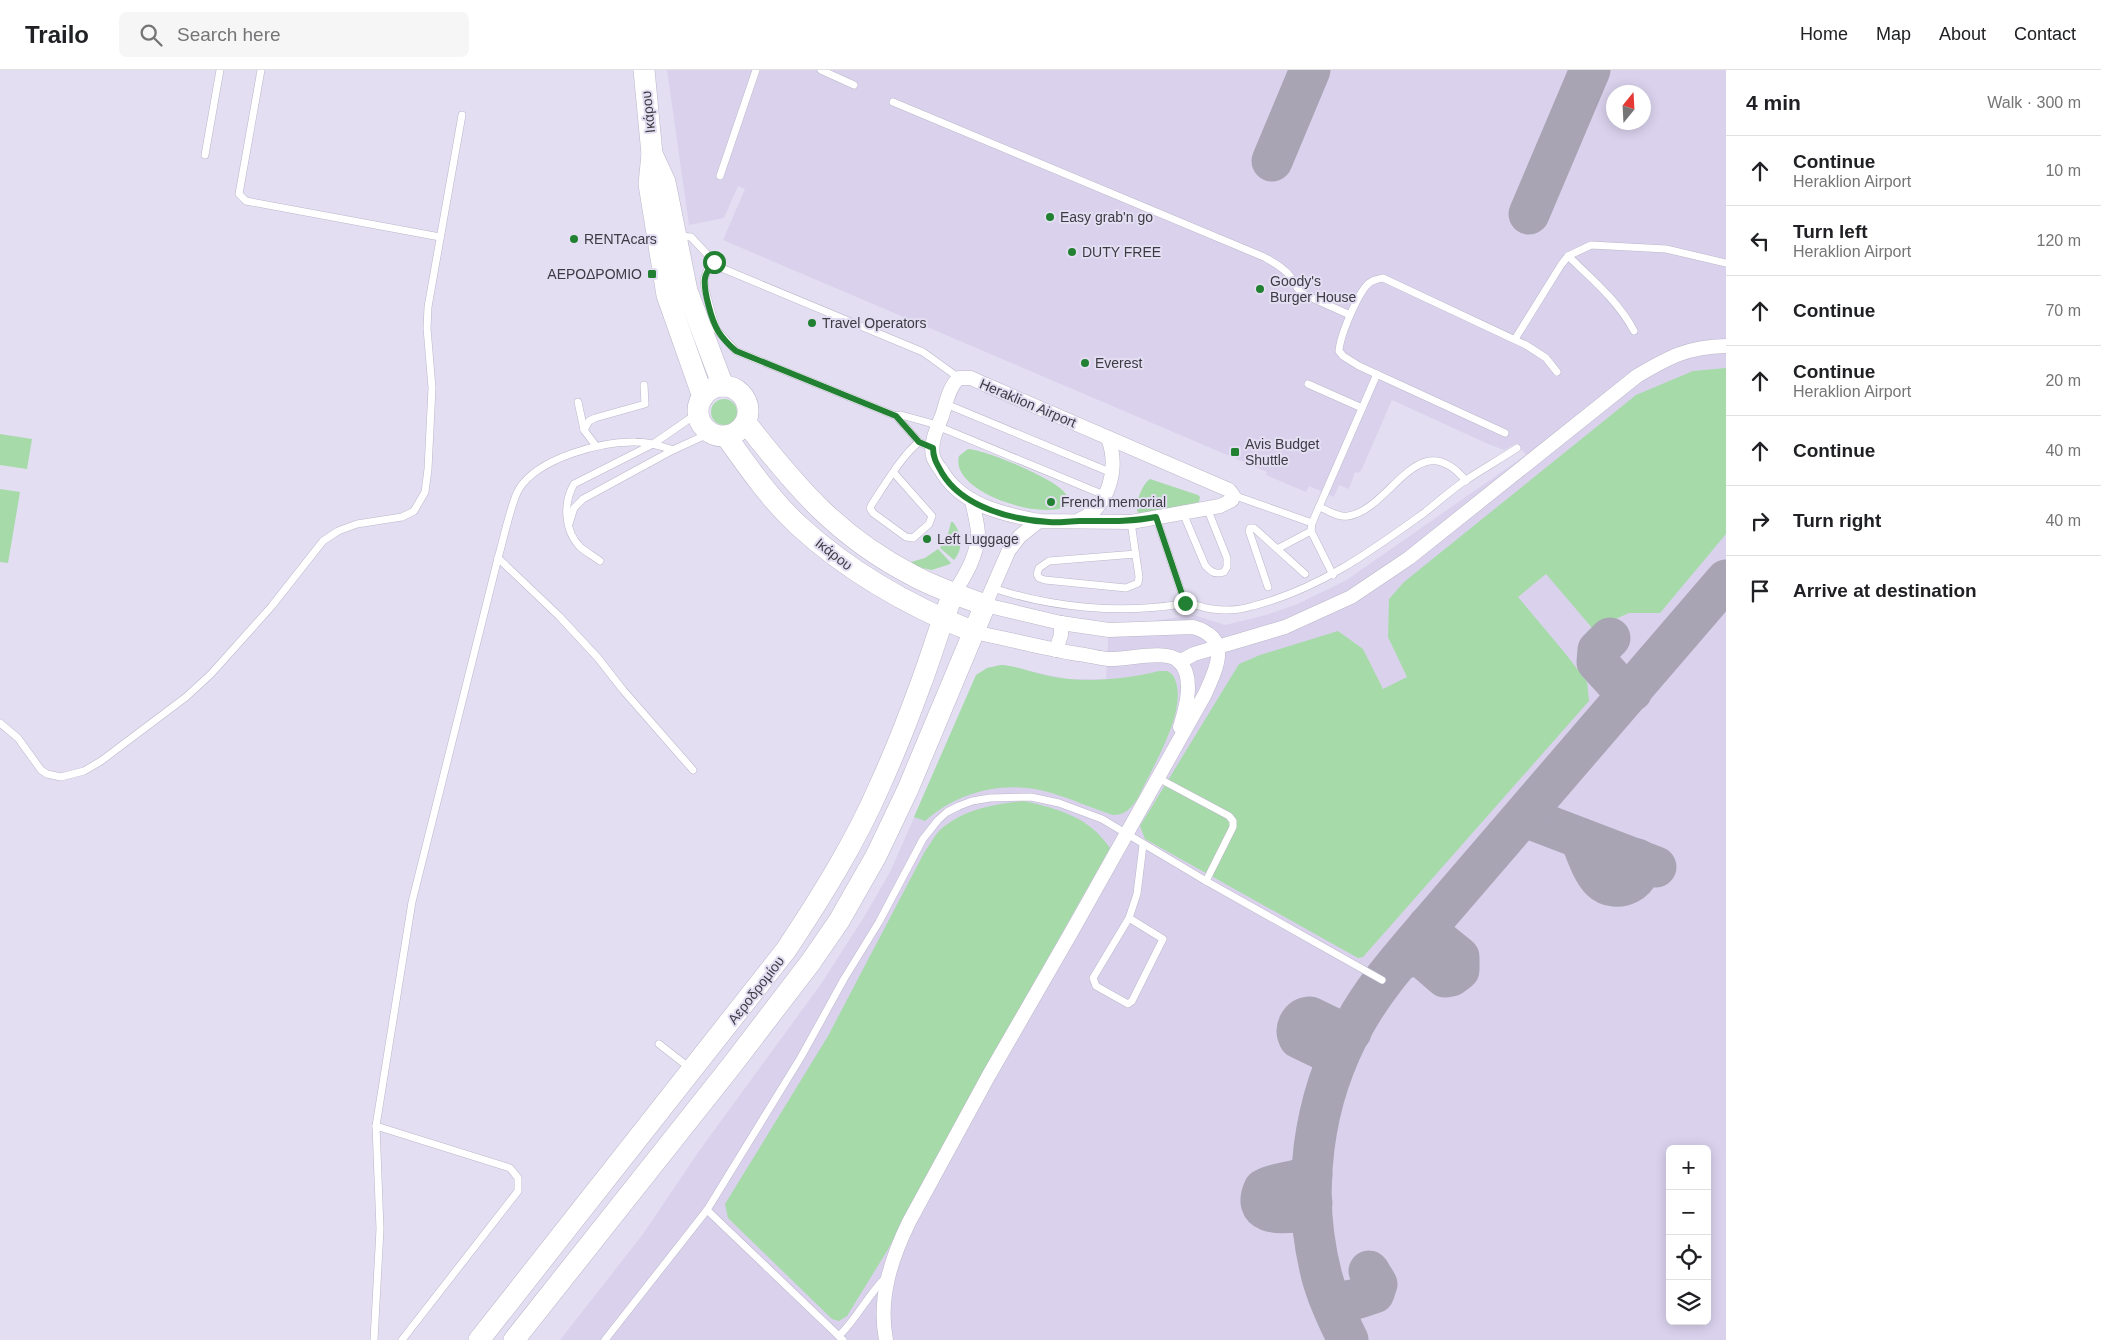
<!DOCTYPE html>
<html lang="en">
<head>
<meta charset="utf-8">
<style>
	body { margin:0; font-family:Helvetica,sans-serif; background:#f6f6f6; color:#202124 }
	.controls { position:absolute; right:15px; bottom:15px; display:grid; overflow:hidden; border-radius:8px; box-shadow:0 2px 12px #0003 }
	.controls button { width:45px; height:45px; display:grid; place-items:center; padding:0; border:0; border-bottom:1px solid #e0e0e0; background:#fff; color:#202124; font:25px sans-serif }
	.compass { position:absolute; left:1606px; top:15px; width:45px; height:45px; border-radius:50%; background:#fff; box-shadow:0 2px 12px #0003; rotate:18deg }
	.stop { position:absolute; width:15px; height:15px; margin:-11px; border:4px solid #218031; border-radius:50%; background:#fff }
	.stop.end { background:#218031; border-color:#fff; box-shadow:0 1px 5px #0008 }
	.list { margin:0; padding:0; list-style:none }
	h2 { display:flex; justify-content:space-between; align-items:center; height:65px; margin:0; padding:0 20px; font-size:21px }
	h2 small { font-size:16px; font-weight:400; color:#757577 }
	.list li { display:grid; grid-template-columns:32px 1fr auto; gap:15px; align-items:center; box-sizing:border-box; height:70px; padding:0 20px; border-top:1px solid #e0e0e0 }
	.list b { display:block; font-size:19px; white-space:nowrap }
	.list p { margin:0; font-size:16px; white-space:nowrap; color:#757577 }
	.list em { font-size:16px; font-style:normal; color:#757577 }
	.icon { flex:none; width:28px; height:28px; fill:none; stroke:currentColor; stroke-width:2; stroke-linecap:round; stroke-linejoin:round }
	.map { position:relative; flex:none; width:1726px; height:1270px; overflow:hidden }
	header { display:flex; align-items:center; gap:30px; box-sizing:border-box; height:70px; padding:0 25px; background:#fff; border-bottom:1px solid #e0e0e0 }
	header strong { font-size:24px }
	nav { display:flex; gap:28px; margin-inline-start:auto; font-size:18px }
	.search { width:350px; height:45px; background:#f6f6f6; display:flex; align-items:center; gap:12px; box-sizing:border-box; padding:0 18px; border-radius:8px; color:#757577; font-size:19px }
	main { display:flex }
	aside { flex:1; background:#fff }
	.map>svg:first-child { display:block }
</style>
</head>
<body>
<header>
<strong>Trailo</strong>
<div class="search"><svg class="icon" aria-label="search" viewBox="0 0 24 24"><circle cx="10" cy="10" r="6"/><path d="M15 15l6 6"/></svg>Search here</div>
<nav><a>Home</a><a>Map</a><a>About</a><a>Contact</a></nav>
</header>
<main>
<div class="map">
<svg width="1726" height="1270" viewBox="0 0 1726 1270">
	<rect width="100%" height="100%" fill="#e3def2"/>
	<path fill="#dad2ed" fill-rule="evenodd" d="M667,0H1726V1270H560L643,1164L699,1081L821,914L864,847L890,802L977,605L987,598L1001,595L1068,609H1106L1109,554L1140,553L1194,545L1225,555L1266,545L1295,535L1345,511L1526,385L1517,373L1504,380L1488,374L1392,330L1361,401L1358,403L1355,402L1349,419L1339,415L1334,427L1309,416L1306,422L1266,405L1267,402L723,170L745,119L738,116L724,148L689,155ZM1614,22H1644V52H1614ZM1670,1079H1707V1251H1670Z"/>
	<g fill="#a6daa8">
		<polygon points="1726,298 1726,464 1660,543 1629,543 1593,559 1546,504 1518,527 1565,583 1587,612 1589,631 1363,887 1358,888 1145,769 1140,756 1239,594 1260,585 1338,561 1363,579 1383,619 1407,607 1388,567 1389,529 1404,512 1636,325 1693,301"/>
		<circle cx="724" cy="342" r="13"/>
		<polygon points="0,364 32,369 27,399 0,395"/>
		<path d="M968,379C986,380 1047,406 1061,419C1066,423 1070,429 1068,435C1046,452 949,423 959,386Z"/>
		<path d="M1150,409L1198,425L1200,427L1199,432L1143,445L1138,443C1134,435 1142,414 1150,409Z"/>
		<polygon points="0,419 20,422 8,493 0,492"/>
		<path d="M951,452H953C962,464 964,478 954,490L940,478L947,468Z"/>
		<polygon points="938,479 951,493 950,494 932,500 913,496 911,492 925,488"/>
		<path d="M1001,595C1019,596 1036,604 1054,607C1088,613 1126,609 1159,601H1167L1172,604C1193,634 1151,699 1138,728C1131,738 1126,745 1113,745C1091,738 1070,728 1048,722C1004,710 959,721 925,751L914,747L976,605L987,598Z"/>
		<path d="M1024,731C1059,739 1089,747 1110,778L959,1046L887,1181L847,1246L839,1251L832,1249L728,1148L725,1134L828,966L924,783C929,776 934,766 940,760C963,739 994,734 1024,731Z"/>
	</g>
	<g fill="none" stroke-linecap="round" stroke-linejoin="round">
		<g stroke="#a8a4b4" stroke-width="41">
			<polyline points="1272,91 1310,0"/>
			<polyline points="1529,144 1590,0"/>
			<polyline points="1610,568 1598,580 1597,592 1618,615 1632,621"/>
			<polyline points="1529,741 1533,750 1656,797"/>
			<path d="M1580,768C1586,781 1591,800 1601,810C1616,825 1647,811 1637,789"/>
			<path d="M1398,892C1420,878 1427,893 1445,907L1451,906L1459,900V887L1433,866L1428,856"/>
			<path d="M1336,992L1330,983L1299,968C1294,958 1300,948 1310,947L1341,962H1351"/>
			<path d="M1312,1104C1298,1113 1279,1111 1264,1119C1250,1149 1287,1142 1304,1142L1312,1133"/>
			<path d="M1328,1225C1343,1237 1358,1228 1374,1223L1377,1214L1369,1201"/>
			<path d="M1348,1270C1338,1250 1328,1229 1322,1207C1300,1123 1312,1029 1355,953C1372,922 1395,895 1418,868L1726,510"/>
		</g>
		<defs>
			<g id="lane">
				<polyline points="261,0 239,124 246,131 440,167"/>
				<polyline points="821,0 854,15"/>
				<path d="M893,32L1264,187C1273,192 1283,197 1290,206C1294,212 1296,217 1301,223L1350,245"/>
				<polyline points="205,85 220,0"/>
				<polyline points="720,106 756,0"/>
				<polyline points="679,166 691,167 719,197 923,282 959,308"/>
				<path d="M1568,186C1592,209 1619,232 1634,261"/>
				<polyline points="714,192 707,201 704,210 705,219 716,259 736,281 896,346 901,345 930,353 1104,425"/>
				<polyline points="1515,269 1561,195 1568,186 1591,175 1666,179 1726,193"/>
				<polyline points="1308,314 1362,338"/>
				<polyline points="578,332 584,360 596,376"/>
				<polyline points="946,334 1112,403"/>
				<polyline points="896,346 919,372"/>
				<polyline points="584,360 589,351 595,348 645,334 644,315"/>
				<path d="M1505,363L1359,296L1343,286L1339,281C1340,266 1357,225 1368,214C1372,210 1378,209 1383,208L1526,275L1546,288L1557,302"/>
				<path d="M894,403L932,446L929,454L913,468L906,467L873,443L870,438L872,434C884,416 903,384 919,372L933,378"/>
				<polyline points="1233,425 1312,453"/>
				<path d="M1319,437C1328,440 1338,448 1348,446C1391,440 1418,352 1466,411"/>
				<path d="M1183,443L1205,495C1211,502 1215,505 1224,502L1227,497V488L1207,438"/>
				<polyline points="1156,447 1185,533"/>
				<polyline points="1131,452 1139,507 1138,513 1126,518 1045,510 1039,508 1037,504 1039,498 1049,491 1136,484"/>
				<polyline points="569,454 574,438 583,429 673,380 710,363"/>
				<polyline points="1279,478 1311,461"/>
				<polyline points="498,488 559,546 598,588 623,620 693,700"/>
				<path d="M600,491C593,486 586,482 580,477C564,460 563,433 574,414L653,374L698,343"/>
				<polyline points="1333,505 1311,461 1312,453 1377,304"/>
				<polyline points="1268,517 1249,461 1250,458 1254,458 1305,504"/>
				<path d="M993,518C1052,538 1120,544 1182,534C1192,532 1203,538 1212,539C1226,541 1240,540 1253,536C1319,519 1370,482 1424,443C1438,432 1451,420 1466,410C1483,399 1500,389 1517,378"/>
				<polyline points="0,653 18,668 41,700 47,704 61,707 84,701 101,691 186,627 211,604 271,537 323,471 338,461 357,454 402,447 414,441 425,422 428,399 432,318 427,258 428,237 462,45"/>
				<polyline points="1158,708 1229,746 1233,751 1233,757 1206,811"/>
				<polyline points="1129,848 1163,869 1132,931 1128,934 1096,916 1093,908 1129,848 1137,824 1143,775"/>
				<polyline points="659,974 691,999"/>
				<polyline points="707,1140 843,1270"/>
				<path d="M839,1266C857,1248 868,1225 886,1207"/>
				<polyline points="374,1270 380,1159 376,1056"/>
				<path d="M402,1270L518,1121V1108L510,1098L376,1056L412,832L498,488C503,472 511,432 519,419C538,388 602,371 636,372C649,372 661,376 673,380"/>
				<polyline points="605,1270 707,1140 801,987 844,909 879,852 923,769 938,750 947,742 959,736 972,731 990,728 1031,727 1059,733 1102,749 1206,811 1382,910"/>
			</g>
			<g id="street">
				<path d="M1079,450C1110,437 1119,397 1108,368"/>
				<path d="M954,523C965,506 977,486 978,465C978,454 974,442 972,430"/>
				<path d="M974,562C1008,569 1043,578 1078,584C1088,585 1098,588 1108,589C1125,590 1166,579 1179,591C1195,607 1186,638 1180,657"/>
				<polyline points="1056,580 1061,565 1061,553"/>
				<path d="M1179,592L1194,584L1285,557L1351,527L1409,488L1637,306C1669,287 1687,277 1726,276"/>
				<path d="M886,1270C878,1228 891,1189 909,1152L989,1005L1072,861L1205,624C1217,597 1232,568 1193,557L1109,560L1061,553L985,535L1009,480L1020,466L1039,451L1131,452L1220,436L1232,430L1233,425L1229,420L984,314L971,308H959C949,316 946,334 942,346C937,358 930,373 933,386C934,391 938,396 941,400C961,435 1002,444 1039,451"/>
			</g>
			<g id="primary">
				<polyline points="644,0 652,84 649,114 667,225 703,327"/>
				<polyline points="652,84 665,112 687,221 723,316"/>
				<circle cx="723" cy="341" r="25"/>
				<path d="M726,366C748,397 770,429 798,455C849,502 909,536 974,562"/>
				<path d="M479,1270L786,880C821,827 855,773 880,715C895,682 908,649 920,616C932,585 940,553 954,523"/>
				<path d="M514,1270L732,995L810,893L839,851L876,786L908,719L985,535C961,526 936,518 914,506C838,467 797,418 746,353"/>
			</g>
		</defs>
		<use href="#lane" stroke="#bbb6c9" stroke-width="8"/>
		<use href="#street" stroke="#bbb6c9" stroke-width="15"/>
		<use href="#primary" stroke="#bbb6c9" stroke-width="22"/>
		<use href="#lane" stroke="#fff" stroke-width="7"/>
		<use href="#street" stroke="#fff" stroke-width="14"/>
		<use href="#primary" stroke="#fff" stroke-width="21"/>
	</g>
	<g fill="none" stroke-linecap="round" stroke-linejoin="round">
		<path stroke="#218031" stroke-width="6" d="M714,192C710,197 706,202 705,208C703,220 712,251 718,261C723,269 729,275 736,281L896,346L919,372L933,378C933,388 937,394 942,403C962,437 1012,450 1049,452C1060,453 1069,451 1080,451C1106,451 1130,452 1156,447L1185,533"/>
	</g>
	<g fill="#218031" stroke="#e3def2" stroke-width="2">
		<circle cx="1050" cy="147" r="5"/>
		<circle cx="574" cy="169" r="5"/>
		<circle cx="1072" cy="182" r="5"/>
		<rect x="647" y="199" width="10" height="10" rx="2.5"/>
		<circle cx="1260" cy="219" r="5"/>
		<circle cx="812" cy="253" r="5"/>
		<circle cx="1085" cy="293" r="5"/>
		<rect x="1230" y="377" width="10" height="10" rx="2.5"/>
		<circle cx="1051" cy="432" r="5"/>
		<circle cx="927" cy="469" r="5"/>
	</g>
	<g text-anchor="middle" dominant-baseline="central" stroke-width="4" stroke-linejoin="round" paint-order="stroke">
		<g font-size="14" fill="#3d3b43" stroke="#e3def2">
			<text transform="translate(648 42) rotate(-96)">Ικάρου</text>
			<text transform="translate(1028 333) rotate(23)">Heraklion Airport</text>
			<text transform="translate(834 484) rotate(38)">Ικάρου</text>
			<text transform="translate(756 920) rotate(-52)">Αεροδρομίου</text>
		</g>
		<g font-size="14" fill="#3d3b43" stroke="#e3def2" text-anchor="start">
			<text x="1060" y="147">Easy grab'n go</text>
			<text x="584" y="169">RENTAcars</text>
			<text x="1082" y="182">DUTY FREE</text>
			<text x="642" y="204" text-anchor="end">ΑΕΡΟΔΡΟΜΙΟ</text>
			<text x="1270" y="211">Goody's<tspan x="1270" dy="16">Burger House</tspan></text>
			<text x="822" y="253">Travel Operators</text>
			<text x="1095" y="293">Everest</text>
			<text x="1245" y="374">Avis Budget<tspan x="1245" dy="16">Shuttle</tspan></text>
			<text x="1061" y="432">French memorial</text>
			<text x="937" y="469">Left Luggage</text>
		</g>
	</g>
</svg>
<div class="controls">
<button>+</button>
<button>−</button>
<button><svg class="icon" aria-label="locate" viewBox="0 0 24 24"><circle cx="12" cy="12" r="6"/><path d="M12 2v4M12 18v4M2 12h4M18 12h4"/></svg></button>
<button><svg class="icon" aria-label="layers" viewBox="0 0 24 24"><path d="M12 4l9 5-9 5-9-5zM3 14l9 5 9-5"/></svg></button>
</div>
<svg class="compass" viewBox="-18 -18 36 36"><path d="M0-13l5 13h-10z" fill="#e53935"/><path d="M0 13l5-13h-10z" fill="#757577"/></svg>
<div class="stop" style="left:714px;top:192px"></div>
<div class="stop end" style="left:1185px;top:533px"></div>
</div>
<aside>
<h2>4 min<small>Walk · 300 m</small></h2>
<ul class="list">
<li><svg class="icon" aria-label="ahead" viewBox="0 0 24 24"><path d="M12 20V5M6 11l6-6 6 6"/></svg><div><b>Continue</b><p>Heraklion Airport</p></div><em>10 m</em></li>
<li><svg class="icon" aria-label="left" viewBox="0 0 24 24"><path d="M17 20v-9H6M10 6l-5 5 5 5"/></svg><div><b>Turn left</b><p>Heraklion Airport</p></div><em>120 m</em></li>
<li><svg class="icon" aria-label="ahead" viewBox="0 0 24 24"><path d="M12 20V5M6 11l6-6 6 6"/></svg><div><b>Continue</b></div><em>70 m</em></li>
<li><svg class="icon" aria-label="ahead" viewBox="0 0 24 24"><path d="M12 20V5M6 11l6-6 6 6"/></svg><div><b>Continue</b><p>Heraklion Airport</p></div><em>20 m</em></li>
<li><svg class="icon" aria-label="ahead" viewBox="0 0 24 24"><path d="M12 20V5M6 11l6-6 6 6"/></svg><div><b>Continue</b></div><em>40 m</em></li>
<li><svg class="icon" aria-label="right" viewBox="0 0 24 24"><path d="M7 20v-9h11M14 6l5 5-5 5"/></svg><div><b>Turn right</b></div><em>40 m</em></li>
<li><svg class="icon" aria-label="arrive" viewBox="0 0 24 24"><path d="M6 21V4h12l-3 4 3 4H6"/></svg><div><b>Arrive at destination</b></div></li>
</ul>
</aside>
</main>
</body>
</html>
